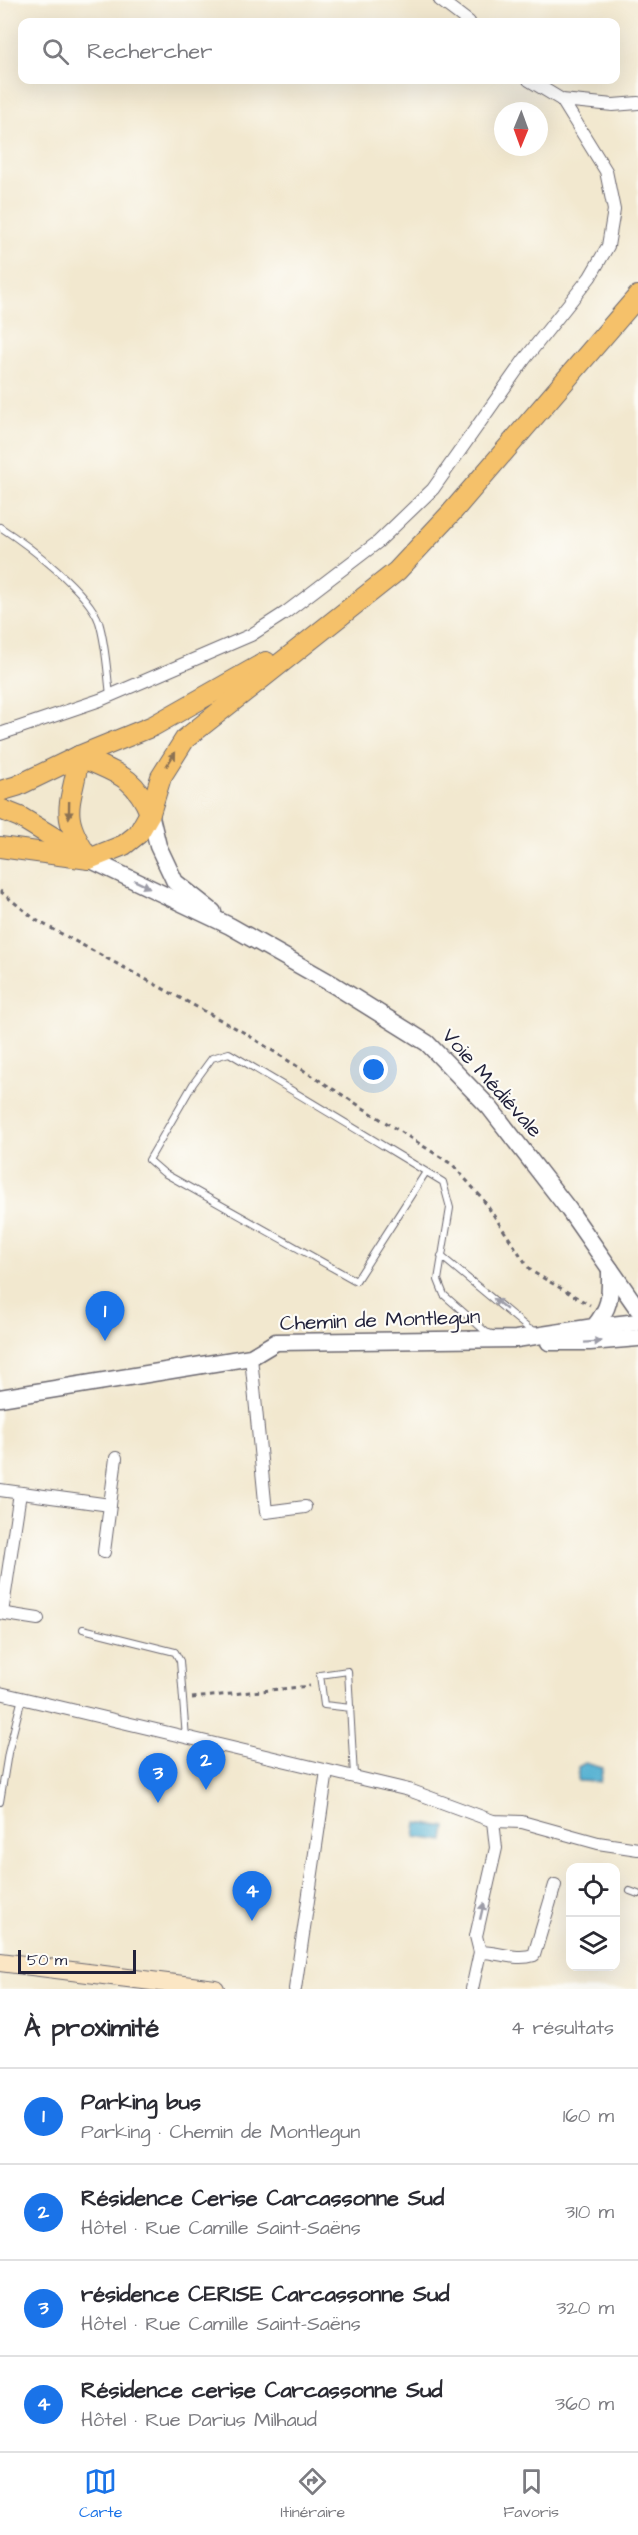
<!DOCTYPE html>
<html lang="fr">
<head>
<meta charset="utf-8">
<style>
	body { margin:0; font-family:"Architects Daughter",sans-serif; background:#f2f2f3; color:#2b2b33 }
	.controls { position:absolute; right:18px; bottom:18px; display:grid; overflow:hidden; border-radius:12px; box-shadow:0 6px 24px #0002 }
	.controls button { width:54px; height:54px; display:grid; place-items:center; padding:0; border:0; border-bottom:2px solid #e1e1e2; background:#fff; color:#2b2b33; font:30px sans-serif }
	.compass { position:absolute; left:494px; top:102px; width:54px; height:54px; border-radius:50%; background:#fff; box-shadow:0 6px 24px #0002; rotate:181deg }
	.scale { position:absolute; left:18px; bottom:15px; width:118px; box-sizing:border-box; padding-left:6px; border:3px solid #22223b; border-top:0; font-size:16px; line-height:21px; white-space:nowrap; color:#22223b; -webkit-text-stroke:4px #fdfcf7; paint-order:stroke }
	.you { position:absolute; left:374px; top:1070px; width:21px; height:21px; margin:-15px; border:4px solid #fff; border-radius:50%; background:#1a73e8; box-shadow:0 0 0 9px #1a73e833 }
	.badge { display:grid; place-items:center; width:39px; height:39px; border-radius:50%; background:#1a73e8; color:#fff; font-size:20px; font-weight:700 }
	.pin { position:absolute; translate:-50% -50px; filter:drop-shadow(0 2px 3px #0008) }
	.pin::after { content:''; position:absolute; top:32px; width:21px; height:18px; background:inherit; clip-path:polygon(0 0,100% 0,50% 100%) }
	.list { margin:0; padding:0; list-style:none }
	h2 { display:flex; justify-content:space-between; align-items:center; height:78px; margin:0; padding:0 24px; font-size:26px }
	h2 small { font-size:20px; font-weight:400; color:#7c7c81 }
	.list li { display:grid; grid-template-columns:39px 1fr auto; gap:18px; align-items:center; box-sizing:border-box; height:96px; padding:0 24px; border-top:2px solid #e1e1e2 }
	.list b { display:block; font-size:22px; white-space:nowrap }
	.list p { margin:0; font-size:20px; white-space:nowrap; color:#7c7c81 }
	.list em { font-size:20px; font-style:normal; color:#7c7c81 }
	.icon { flex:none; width:33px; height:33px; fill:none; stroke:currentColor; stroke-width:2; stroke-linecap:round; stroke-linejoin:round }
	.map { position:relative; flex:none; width:638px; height:1989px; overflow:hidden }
	.search { position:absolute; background:#fff; box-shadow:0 6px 24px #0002; left:18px; right:18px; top:18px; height:66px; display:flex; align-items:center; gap:15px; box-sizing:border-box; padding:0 21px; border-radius:12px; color:#7c7c81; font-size:22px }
	.sheet { height:462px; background:#fff }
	nav { display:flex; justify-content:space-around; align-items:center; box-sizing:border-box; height:84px; border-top:2px solid #e1e1e2; background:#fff; font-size:16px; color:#7c7c81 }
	nav a { display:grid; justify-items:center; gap:3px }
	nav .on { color:#1a73e8 }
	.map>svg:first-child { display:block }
</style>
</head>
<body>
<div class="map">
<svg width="638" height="1989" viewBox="0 0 638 1989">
	<rect width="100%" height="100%" fill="#fdfcf7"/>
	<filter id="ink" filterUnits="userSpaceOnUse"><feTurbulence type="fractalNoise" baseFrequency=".0167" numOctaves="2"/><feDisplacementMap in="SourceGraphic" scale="12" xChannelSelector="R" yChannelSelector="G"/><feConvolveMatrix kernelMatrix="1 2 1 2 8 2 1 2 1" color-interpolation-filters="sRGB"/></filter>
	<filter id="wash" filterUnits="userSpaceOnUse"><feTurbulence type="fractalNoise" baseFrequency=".008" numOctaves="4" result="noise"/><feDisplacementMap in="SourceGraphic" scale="24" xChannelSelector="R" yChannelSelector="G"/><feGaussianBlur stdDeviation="1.35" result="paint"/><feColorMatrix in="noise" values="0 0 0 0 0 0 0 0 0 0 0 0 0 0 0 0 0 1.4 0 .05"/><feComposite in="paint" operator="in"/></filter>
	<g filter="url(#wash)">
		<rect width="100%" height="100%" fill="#f2e8cf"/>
		<g fill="#54b1d2" stroke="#3b6a86" stroke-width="1.5">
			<polygon points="585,1763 603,1768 600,1782 578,1781 578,1767"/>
			<polygon points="417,1823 446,1827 444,1841 415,1837"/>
		</g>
	</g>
	<g filter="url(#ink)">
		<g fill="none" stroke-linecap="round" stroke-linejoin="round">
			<defs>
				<g id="service">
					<path d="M0,527C28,545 88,591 99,622C106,645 107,671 110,695"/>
					<path d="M426,1172L356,1281L164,1173L149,1160L193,1084L212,1058L229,1053C300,1095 372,1139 443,1182L450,1208L438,1280L444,1295L486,1332L492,1334"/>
					<polyline points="441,1256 529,1329 536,1331"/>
					<polyline points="83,1629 175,1652 180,1661 186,1738"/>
					<polyline points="351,1708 324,1705 320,1675 348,1671 354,1776"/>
					<polyline points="0,1802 8,1753 22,1698"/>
					<polyline points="630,1891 638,1894"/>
				</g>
				<g id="minor">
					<polyline points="440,0 469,22"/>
					<polyline points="529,80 562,100 613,105 638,103"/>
					<polyline points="0,734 100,700 251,635 285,613 378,542 433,489 524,360 590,277 608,246 614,210 606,171 562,100"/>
					<polyline points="251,1357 266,1512 305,1507"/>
					<polyline points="0,1490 110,1505"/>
					<polyline points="104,1552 116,1458"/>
					<polyline points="0,1613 38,1619"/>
					<polyline points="2,1613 20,1493"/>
					<polyline points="0,1693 409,1790 493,1821 522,1822 598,1843 638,1849"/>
					<path d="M480,1952C499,1952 516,1961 534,1955L555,1885"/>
					<polyline points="295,1989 327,1771"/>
					<polyline points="472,1989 480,1952 476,1936 496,1848 493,1821"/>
				</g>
				<g id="tertiary">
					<polyline points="150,813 158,846 175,882 213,912"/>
					<polyline points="89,859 230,926 334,985 427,1043 490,1108 569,1210 638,1309"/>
					<polyline points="594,1327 638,1322"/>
					<polyline points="549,1342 590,1342 638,1338"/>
					<path d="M0,1398L251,1357L276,1342L516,1339L594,1327C612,1305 610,1295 610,1269"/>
				</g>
				<polyline id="secondary" points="0,1962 215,1989"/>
				<g id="primary">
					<path d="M79,756C72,806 57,812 89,859"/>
					<path d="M79,756C114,773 134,774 150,813"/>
					<polyline points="0,791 17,786 79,756 153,726 266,662"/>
					<polyline points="0,809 20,817 79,853"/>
					<polyline points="0,847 89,859 124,845 138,834 150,813 161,777 185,739 397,571 452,512 638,296"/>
				</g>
			</defs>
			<use href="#service" stroke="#6b676f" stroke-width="8"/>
			<use href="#minor" stroke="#6b676f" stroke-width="14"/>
			<use href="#tertiary" stroke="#6b676f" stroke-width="19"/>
			<use href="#secondary" stroke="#6b676f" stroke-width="20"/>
			<use href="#primary" stroke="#6b676f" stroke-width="22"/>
			<g stroke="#6b676f" stroke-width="3" stroke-dasharray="4.5 4.5" stroke-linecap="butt">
				<polyline points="0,891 36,920 243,1032 453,1165 482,1198 531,1271 590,1305"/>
				<polyline points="192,1698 310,1686"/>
			</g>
			<use href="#service" stroke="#fff" stroke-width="6"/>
			<use href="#minor" stroke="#fff" stroke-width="12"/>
			<use href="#tertiary" stroke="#fff" stroke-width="16"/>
			<use href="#secondary" stroke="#fbe6c4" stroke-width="18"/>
			<use href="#primary" stroke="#f5c16b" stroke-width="20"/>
		</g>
		<defs><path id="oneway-solid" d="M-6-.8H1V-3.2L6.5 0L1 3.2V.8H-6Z" transform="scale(1.5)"/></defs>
		<g fill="#8c7253">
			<use href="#oneway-solid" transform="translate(171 759) rotate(-58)"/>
			<use href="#oneway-solid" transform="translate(69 810) rotate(91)"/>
		</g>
		<g fill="#9c9ca7">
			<use href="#oneway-solid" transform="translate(142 884) rotate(26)"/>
			<use href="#oneway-solid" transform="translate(500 1304) rotate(-140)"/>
			<use href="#oneway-solid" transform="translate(593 1342) rotate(-4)"/>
			<use href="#oneway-solid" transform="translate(482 1911) rotate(-77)"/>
		</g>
	</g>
	<g text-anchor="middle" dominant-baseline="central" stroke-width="4.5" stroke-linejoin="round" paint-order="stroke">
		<g font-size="21" fill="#22223b" stroke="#fdfcf7">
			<text transform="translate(492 1083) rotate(48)">Voie Médiévale</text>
			<text transform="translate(380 1320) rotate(-2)">Chemin de Montlegun</text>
		</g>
	</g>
</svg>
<div class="controls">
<button><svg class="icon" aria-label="locate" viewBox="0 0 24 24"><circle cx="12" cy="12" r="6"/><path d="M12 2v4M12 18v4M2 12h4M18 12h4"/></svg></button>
<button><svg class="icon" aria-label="layers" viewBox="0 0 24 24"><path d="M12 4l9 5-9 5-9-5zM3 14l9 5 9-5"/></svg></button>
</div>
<svg class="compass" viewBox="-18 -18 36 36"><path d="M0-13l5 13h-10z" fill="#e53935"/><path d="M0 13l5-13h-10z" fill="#7c7c81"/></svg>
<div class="scale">50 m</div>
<div class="you"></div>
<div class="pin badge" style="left:105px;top:1341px">1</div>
<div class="pin badge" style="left:206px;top:1790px">2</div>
<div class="pin badge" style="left:158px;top:1803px">3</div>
<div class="pin badge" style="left:252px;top:1921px">4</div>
<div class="search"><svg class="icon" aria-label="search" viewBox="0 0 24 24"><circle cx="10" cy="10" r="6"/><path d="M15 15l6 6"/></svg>Rechercher</div>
</div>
<section class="sheet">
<h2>À proximité<small>4 résultats</small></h2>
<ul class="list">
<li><span class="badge">1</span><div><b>Parking bus</b><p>Parking · Chemin de Montlegun</p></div><em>160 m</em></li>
<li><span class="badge">2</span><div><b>Résidence Cerise Carcassonne Sud</b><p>Hôtel · Rue Camille Saint-Saëns</p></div><em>310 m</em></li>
<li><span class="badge">3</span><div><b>résidence CERISE Carcassonne Sud</b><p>Hôtel · Rue Camille Saint-Saëns</p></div><em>320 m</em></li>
<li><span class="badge">4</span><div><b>Résidence cerise Carcassonne Sud</b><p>Hôtel · Rue Darius Milhaud</p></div><em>360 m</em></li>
</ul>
</section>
<nav>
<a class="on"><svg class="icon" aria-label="map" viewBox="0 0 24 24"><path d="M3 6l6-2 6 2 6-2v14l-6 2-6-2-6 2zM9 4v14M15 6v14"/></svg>Carte</a>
<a><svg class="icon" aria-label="directions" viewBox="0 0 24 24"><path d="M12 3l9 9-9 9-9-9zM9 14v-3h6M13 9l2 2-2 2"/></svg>Itinéraire</a>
<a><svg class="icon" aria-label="saved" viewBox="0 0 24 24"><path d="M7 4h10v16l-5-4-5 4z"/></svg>Favoris</a>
</nav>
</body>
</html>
